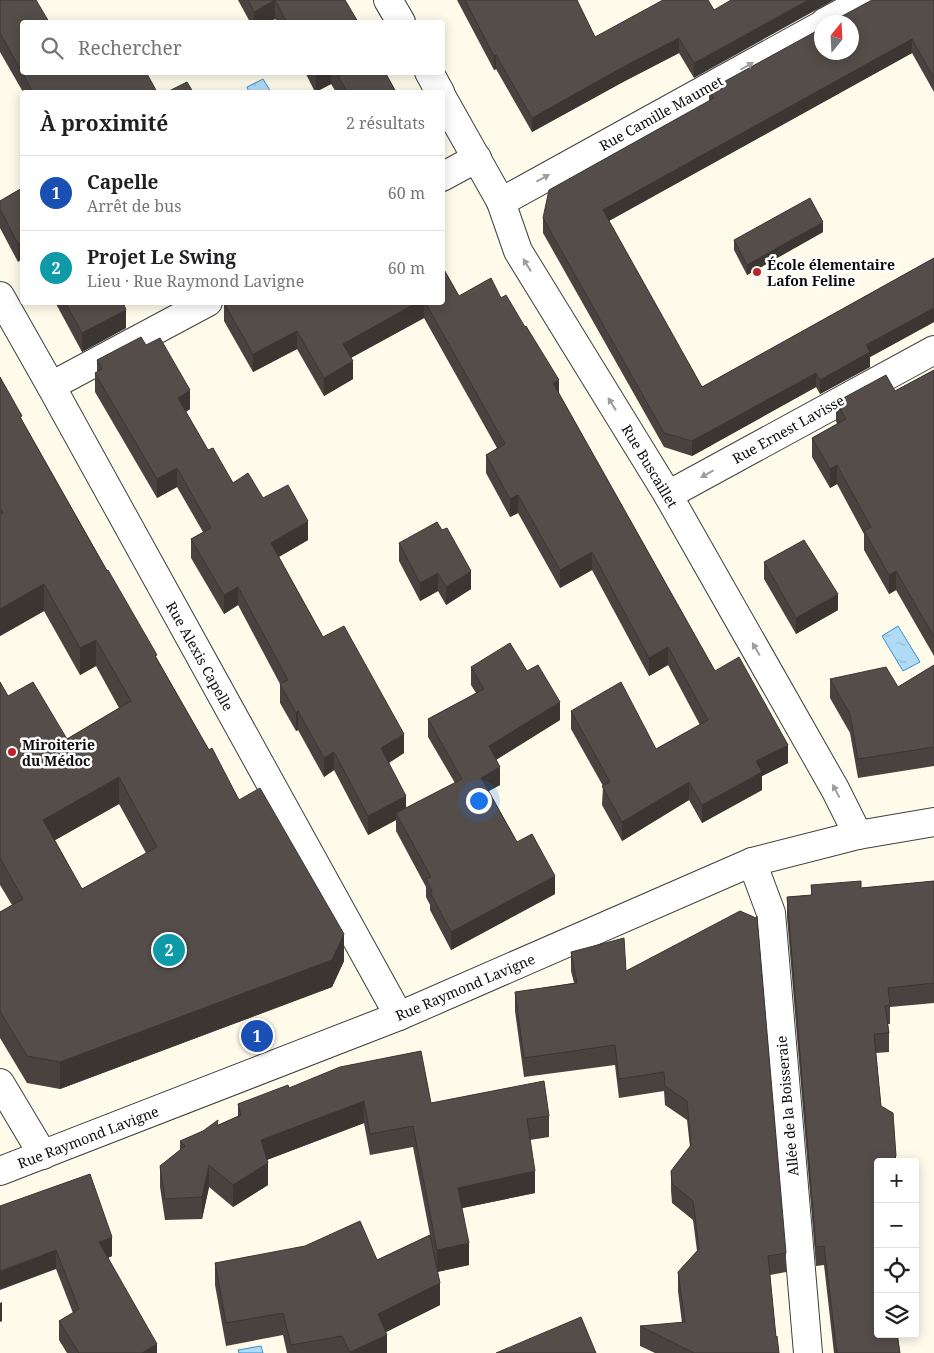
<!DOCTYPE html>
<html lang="fr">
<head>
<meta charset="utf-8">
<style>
	body { margin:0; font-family:"Noto Serif",serif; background:#f6f6f6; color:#202124 }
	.controls { position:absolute; right:15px; bottom:15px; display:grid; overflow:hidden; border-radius:5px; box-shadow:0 2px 12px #0003 }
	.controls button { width:45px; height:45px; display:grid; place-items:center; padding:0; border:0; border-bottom:1px solid #e0e0e0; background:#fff; color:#202124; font:25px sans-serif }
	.compass { position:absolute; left:814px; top:15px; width:45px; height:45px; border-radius:50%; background:#fff; box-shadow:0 2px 12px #0003; rotate:18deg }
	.you { position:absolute; left:478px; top:800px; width:18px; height:18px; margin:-12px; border:4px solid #fff; border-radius:50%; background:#1a73e8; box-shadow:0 0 0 8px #1a73e833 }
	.badge { display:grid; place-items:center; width:32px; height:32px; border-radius:50%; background:#d93025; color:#fff; font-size:16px; font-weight:700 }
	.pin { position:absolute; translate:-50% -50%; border:2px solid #fff; box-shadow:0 1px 5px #0006 }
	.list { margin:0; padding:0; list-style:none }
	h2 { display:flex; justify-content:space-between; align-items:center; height:65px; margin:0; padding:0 20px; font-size:21px }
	h2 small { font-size:16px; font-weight:400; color:#757577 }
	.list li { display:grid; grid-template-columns:32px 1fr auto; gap:15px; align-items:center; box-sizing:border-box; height:75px; padding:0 20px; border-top:1px solid #e0e0e0 }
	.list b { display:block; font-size:19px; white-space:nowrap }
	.list p { margin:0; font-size:16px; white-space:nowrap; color:#757577 }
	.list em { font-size:16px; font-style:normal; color:#757577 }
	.icon { flex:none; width:28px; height:28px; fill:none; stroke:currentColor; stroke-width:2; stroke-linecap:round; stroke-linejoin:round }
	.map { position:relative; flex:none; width:934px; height:1353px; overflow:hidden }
	.search { position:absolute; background:#fff; box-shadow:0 2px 12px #0003; left:20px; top:20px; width:425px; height:55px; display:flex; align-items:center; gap:12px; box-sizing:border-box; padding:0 18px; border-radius:5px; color:#757577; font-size:19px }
	.panel { position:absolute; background:#fff; box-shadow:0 2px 12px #0003; left:20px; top:90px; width:425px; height:215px; border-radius:5px }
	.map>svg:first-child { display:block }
</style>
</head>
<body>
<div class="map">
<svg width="934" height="1353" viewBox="0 0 934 1353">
	<defs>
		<pattern id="water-ripples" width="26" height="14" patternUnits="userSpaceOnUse" patternTransform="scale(1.25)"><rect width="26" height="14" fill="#b0dbf6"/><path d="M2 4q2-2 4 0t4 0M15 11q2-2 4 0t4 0" fill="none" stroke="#96bbd2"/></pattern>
	</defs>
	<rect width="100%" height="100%" fill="#fffbeb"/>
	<g fill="url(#water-ripples)" stroke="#3690ce">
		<polygon points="263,79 271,92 249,92 247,87"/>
		<polygon points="898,626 920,662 903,671 882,636"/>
		<polygon points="261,1346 263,1353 239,1353 238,1350"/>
	</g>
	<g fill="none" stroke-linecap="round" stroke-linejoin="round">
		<defs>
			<g id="minor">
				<polyline points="388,0 401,22"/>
				<polyline points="825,22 866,0"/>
				<polyline points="429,72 440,92"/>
				<polyline points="442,97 501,202 518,251 668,495 835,789 858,835"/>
				<polyline points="442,177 477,158"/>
				<polyline points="501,202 822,25"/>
				<polyline points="0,296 51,386 399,1016"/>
				<polyline points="51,386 208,302"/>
				<polyline points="668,495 934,350"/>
				<polyline points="752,862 771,913 808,1353"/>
				<polyline points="0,1083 43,1155"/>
				<polyline points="0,1171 399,1016 752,862 858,835 934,822"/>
			</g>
		</defs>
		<use href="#minor" stroke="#3f3f3f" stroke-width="30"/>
		<use href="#minor" stroke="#fff" stroke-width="28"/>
	</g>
	<g fill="#49423f" fill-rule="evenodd">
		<polygon points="0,0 22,72 157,92 23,92 0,52"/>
		<polygon points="238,0 345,0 358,22 277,22 275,19 268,22 250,22"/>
		<polygon points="457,0 577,0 595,37 708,0 694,78 679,53 623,82 532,132 496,69 494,70"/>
		<polygon points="934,0 934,92 912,53 609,221 702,387 934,258 934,322 870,357 870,367 820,394 816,387 692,456 664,447 543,233 543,218 709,101 709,90"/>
		<polygon points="305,72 385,72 396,92 336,92 331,84 315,92"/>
		<polygon points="22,188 18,262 0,228 0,201"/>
		<polygon points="823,232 747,275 734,250 734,240"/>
		<polygon points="459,296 501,298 559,393 715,671 788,763 762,776 762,790 702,823 689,800 622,841 602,805 603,786 571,729 571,711 656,749 700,725 668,665 649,676 592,570 560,588 518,513 510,517 486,473 486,455 497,448 424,318 351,358 353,379 324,396 297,349 253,372 224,321 224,303 225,302 442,302"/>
		<polygon points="55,302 123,302 126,328 82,352"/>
		<polygon points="146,345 190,409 186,412 208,450 233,483 263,498 308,540 279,557 323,637 404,753 389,763 406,808 455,783 428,737 428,719 476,693 471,685 471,667 527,671 560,720 496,760 500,785 489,791 517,842 555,894 451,950 430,910 430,905 426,897 426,887 396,831 396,820 368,835 334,770 324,777 298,730 296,731 280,703 280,684 238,605 224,614 191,558 191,539 203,532 177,487 157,498 95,392 95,373 97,372 97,360"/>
		<polygon points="934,370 934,656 896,590 889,594 864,550 864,534 837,484 830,488 812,457 812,438 837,424 836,421 836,402 895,391"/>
		<path d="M0,377L22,420L209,750L239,800L344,961L332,987L60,1089L27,1083L0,1038V912L12,905L0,885V682L8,696L67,739L119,708L96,666L80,675L44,611L0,636ZM119,804L146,853L82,889L55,840Z"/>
		<polygon points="399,543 471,589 446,605 438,591 420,601 399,561"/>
		<polygon points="764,562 838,610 796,634 764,579"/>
		<polygon points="934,665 934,766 858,778 850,733 830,698 830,679 898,687"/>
		<polygon points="934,881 934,1003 890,1007 890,1024 888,1024 889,1033 889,1052 876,1053 881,1106 896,1162 878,1162 878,1334 900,1334 898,1336 900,1353 834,1353 824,1265 816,1266 787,917 787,897 811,895 811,885 861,888"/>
		<polygon points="571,952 626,971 786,1253 786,1272 770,1275 776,1337 779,1353 655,1353 640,1346 640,1326 682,1323 678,1291 678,1272 697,1251 693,1220 672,1203 671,1190 671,1171 690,1147 687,1120 665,1105 664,1091 619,1098 615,1065 524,1077 515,1011 515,992 574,983 571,971"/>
		<polygon points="289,1088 549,1116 549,1137 530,1140 535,1193 462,1208 469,1265 437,1272 440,1305 386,1332 387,1353 287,1353 283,1335 226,1346 215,1285 215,1263 377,1260 430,1235 413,1147 370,1155 364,1123 267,1160 268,1185 233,1207 209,1187 202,1219 165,1220 160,1187 160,1166 180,1150 180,1141 238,1116 238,1104"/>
		<polygon points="0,1206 112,1256 108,1258 157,1353 67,1353 59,1340 59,1321 73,1313 56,1269"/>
	</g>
	<g fill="#3c3633">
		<polygon points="275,0 275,19 268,22 254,22 254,12"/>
		<polygon points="808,0 834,0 694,78 694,63"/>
		<polygon points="679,38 679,53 623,82 532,132 532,118 623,67"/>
		<polygon points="912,39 912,53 603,224 603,210"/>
		<polygon points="496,55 496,69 494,70 494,56"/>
		<polygon points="318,72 331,72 331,84 316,92 316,74"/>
		<polygon points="823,222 823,232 747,275 747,265"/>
		<polygon points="22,241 22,259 18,262 18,244"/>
		<polygon points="418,302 424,302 424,318 343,362 343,344"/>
		<polygon points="934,308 934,322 870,357 870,367 820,394 820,380 866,345"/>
		<polygon points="126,310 126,328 82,352 82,333"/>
		<polygon points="297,331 297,349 253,372 253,354"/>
		<polygon points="353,361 353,379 324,396 324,378"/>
		<polygon points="816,373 816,387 692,456 692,441"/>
		<polygon points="559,380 559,398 553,383"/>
		<polygon points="190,390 190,409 178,416 178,398"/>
		<polygon points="837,465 837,484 830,488 830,469"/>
		<polygon points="177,468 177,487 157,498 157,479"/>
		<polygon points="518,495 518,513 510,517 510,499"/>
		<polygon points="308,521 308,540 271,561 271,543"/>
		<polygon points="592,552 592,570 560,588 560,570"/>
		<polygon points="471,571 471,589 446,605 446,587"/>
		<polygon points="896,571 896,590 889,594 889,575"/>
		<polygon points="438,573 438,591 420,601 420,583"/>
		<polygon points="44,584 44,611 0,636 0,609"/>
		<polygon points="238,587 238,605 224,614 224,595"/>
		<polygon points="838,594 838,610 796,634 796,618"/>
		<polygon points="96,640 96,666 80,675 80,648"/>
		<polygon points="668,647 668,665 649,676 649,658"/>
		<polygon points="560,702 560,720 489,764 489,746"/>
		<polygon points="298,711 298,730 296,731 296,713"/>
		<polygon points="404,734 404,753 381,767 381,748"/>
		<polygon points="788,745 788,763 762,776 762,790 702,823 702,805 756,761"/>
		<polygon points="334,752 334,770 324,777 324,758"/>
		<polygon points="500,767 500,785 481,795 481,778"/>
		<polygon points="119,777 119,804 43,847 43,820"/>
		<polygon points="689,782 689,800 622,841 622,822"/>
		<polygon points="406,796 406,815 396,813 396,820 368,835 368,816"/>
		<polygon points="555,876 555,894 451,950 451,932"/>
		<polygon points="344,934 344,961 332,987 60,1089 60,1062"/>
		<polygon points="364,1101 364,1123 261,1162 261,1140"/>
		<polygon points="896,1156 896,1162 890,1162"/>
		<polygon points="268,1163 268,1185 233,1207 233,1185"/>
		<polygon points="209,1165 209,1187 202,1219 202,1197"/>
		<polygon points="535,1171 535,1193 458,1209 458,1188"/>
		<polygon points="112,1237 112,1256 99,1261 99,1242"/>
		<polygon points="469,1243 469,1265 437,1272 437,1250"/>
		<polygon points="56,1250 56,1269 0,1290 0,1271"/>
		<polygon points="440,1283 440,1305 378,1336 378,1314"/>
		<polygon points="2,1302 2,1321 0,1322 0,1303"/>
		<polygon points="387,1335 387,1353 350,1353 350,1352"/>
		<polygon points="157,1344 157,1353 142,1353"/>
	</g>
	<g fill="#554d49" stroke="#3c3633" fill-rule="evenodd">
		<polygon points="0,0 36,0 49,22 22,22 22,72 146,72 157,92 33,92 0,33"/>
		<polygon points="248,0 345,0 358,22 287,22 275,0 254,12"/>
		<polygon points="465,0 577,0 595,37 663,0 708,0 714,10 731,0 808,0 694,63 679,38 623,67 532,118 496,55 494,56"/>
		<polygon points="872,0 934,0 934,78 912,39 603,210 702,387 934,258 934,308 866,345 870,352 820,380 816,373 692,441 664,433 543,218 549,190 714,98 709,90 822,28 822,52 852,52 852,22 831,22"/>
		<polygon points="336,72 385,72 396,92 347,92"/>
		<polygon points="187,82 193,92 167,92"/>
		<polygon points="22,188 22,241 18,244 0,209 0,201"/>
		<polygon points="810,198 823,222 747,265 734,240"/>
		<polygon points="442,266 459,296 491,278 501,298 506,295 525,327 526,326 559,380 553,383 715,671 739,657 788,745 756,761 762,772 702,805 689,782 622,822 602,786 610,782 571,711 621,682 656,749 708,720 668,647 649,658 592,552 560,570 518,495 510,499 486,455 505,444 425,302 442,302"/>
		<polygon points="65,302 123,302 126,310 82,333"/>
		<polygon points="225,302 418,302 343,344 353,361 324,378 297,331 253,354 224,303"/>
		<polygon points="141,337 146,345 160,338 190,390 178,398 208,450 213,448 233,483 248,473 263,498 288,485 308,521 271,543 323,637 344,626 404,734 381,748 406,796 368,816 334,752 324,758 298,711 296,713 280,684 288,680 238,587 224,595 191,539 211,528 177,468 157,479 95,373 102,369 97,360"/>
		<polygon points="934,370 934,637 896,571 889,575 864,531 871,527 837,465 830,469 812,438 846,419 836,402 886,375 895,391"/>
		<path d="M0,377L22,416L20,417L107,571L108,570L157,655L155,656L209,750L212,748L239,800L260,788L344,934L332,960L60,1062L27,1056L0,1011V912L23,899L0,858V682L8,696L33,682L67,739L131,701L96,640L80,648L44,584L0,609V514L3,513L0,508ZM119,777L157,847L82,889L43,820Z"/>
		<polygon points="437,522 442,530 447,528 471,571 446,587 438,573 420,583 399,543"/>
		<polygon points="804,540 838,594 796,618 764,562"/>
		<polygon points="510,643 527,671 538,665 560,702 489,746 500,767 481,778 517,842 532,834 555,876 451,932 430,892 432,891 426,879 431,877 396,813 462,779 428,719 484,689 471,667"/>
		<polygon points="934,665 934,747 858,759 850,714 830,679 886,667 898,687"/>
		<polygon points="861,881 861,888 934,881 934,983 888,988 890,1005 885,1006 889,1033 874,1034 881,1106 893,1113 896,1156 890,1162 878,1162 878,1334 897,1334 900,1353 837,1353 824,1246 816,1247 787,897 812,895 811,885"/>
		<polygon points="740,911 756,918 757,916 786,1253 768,1256 776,1337 777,1336 779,1353 694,1353 640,1326 685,1322 678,1272 699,1249 693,1201 672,1184 671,1171 691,1145 687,1101 665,1086 664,1072 619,1079 615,1045 524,1058 515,992 577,983 571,952 624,938 626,971"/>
		<polygon points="421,1051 431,1103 544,1081 549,1116 527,1119 535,1171 458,1188 469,1243 437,1250 413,1126 370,1134 364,1101 261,1140 268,1163 233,1185 209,1165 202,1197 165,1199 160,1166 185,1146 180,1141 203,1131 218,1120 217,1126 241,1115 238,1104 288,1085 289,1088 340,1067"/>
		<polygon points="90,1174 112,1237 99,1242 157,1344 142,1353 79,1353 59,1321 79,1309 56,1250 0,1271 0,1206"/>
		<polygon points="360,1221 377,1260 430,1235 440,1283 378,1314 387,1335 350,1352 342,1336 291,1345 283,1313 226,1323 215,1263 305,1246"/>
		<polygon points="581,1317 596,1353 496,1353"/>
	</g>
	<defs><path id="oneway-solid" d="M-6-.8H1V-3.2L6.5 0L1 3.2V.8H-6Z" transform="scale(1.25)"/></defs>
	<g fill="#9e9e9e">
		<use href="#oneway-solid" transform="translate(747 66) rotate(-29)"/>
		<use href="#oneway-solid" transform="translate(543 178) rotate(-29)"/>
		<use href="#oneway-solid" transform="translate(527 265) rotate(-122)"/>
		<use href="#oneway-solid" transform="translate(612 404) rotate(-122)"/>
		<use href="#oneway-solid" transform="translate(707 474) rotate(151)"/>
		<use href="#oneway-solid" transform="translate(756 649) rotate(-120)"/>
		<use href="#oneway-solid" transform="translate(836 791) rotate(-118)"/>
	</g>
	<g fill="#bd2429" stroke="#fff" stroke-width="2">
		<circle cx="757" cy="272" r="5"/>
		<circle cx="12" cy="752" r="5"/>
	</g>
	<g text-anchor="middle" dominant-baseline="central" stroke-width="5" stroke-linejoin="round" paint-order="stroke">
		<g font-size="14" fill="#0c0c0c" stroke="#fff">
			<text transform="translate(661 113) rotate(-29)">Rue Camille Maumet</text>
			<text transform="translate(788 429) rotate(-29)">Rue Ernest Lavisse</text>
			<text transform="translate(650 466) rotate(59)">Rue Buscaillet</text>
			<text transform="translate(200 656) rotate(61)">Rue Alexis Capelle</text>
			<text transform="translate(465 987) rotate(-23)">Rue Raymond Lavigne</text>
			<text transform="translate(787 1106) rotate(-95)">Allée de la Boisseraie</text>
			<text transform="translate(88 1137) rotate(-21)">Rue Raymond Lavigne</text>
		</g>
		<g font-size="14" font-weight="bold" fill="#0c0c0c" stroke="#fff" text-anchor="start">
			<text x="767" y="264">École élementaire<tspan x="767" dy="16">Lafon Feline</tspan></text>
			<text x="22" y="744">Miroiterie<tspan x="22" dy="16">du Médoc</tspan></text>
		</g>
	</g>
</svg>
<div class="controls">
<button>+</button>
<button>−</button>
<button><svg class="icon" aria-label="locate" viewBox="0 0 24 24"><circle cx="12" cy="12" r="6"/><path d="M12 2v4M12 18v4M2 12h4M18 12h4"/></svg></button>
<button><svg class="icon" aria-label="layers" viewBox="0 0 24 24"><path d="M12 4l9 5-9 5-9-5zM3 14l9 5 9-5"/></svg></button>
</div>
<svg class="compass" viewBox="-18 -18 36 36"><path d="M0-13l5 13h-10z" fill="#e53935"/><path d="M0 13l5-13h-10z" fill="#757577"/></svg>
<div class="you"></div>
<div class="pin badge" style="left:257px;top:1036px;background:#1a4fb4">1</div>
<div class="pin badge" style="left:169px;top:950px;background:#0f9aa8">2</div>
<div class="search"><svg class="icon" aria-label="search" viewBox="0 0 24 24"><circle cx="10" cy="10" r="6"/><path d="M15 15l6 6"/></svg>Rechercher</div>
<section class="panel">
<h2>À proximité<small>2 résultats</small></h2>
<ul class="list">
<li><span class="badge" style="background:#1a4fb4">1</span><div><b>Capelle</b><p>Arrêt de bus</p></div><em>60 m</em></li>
<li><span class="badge" style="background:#0f9aa8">2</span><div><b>Projet Le Swing</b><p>Lieu · Rue Raymond Lavigne</p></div><em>60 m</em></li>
</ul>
</section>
</div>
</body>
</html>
